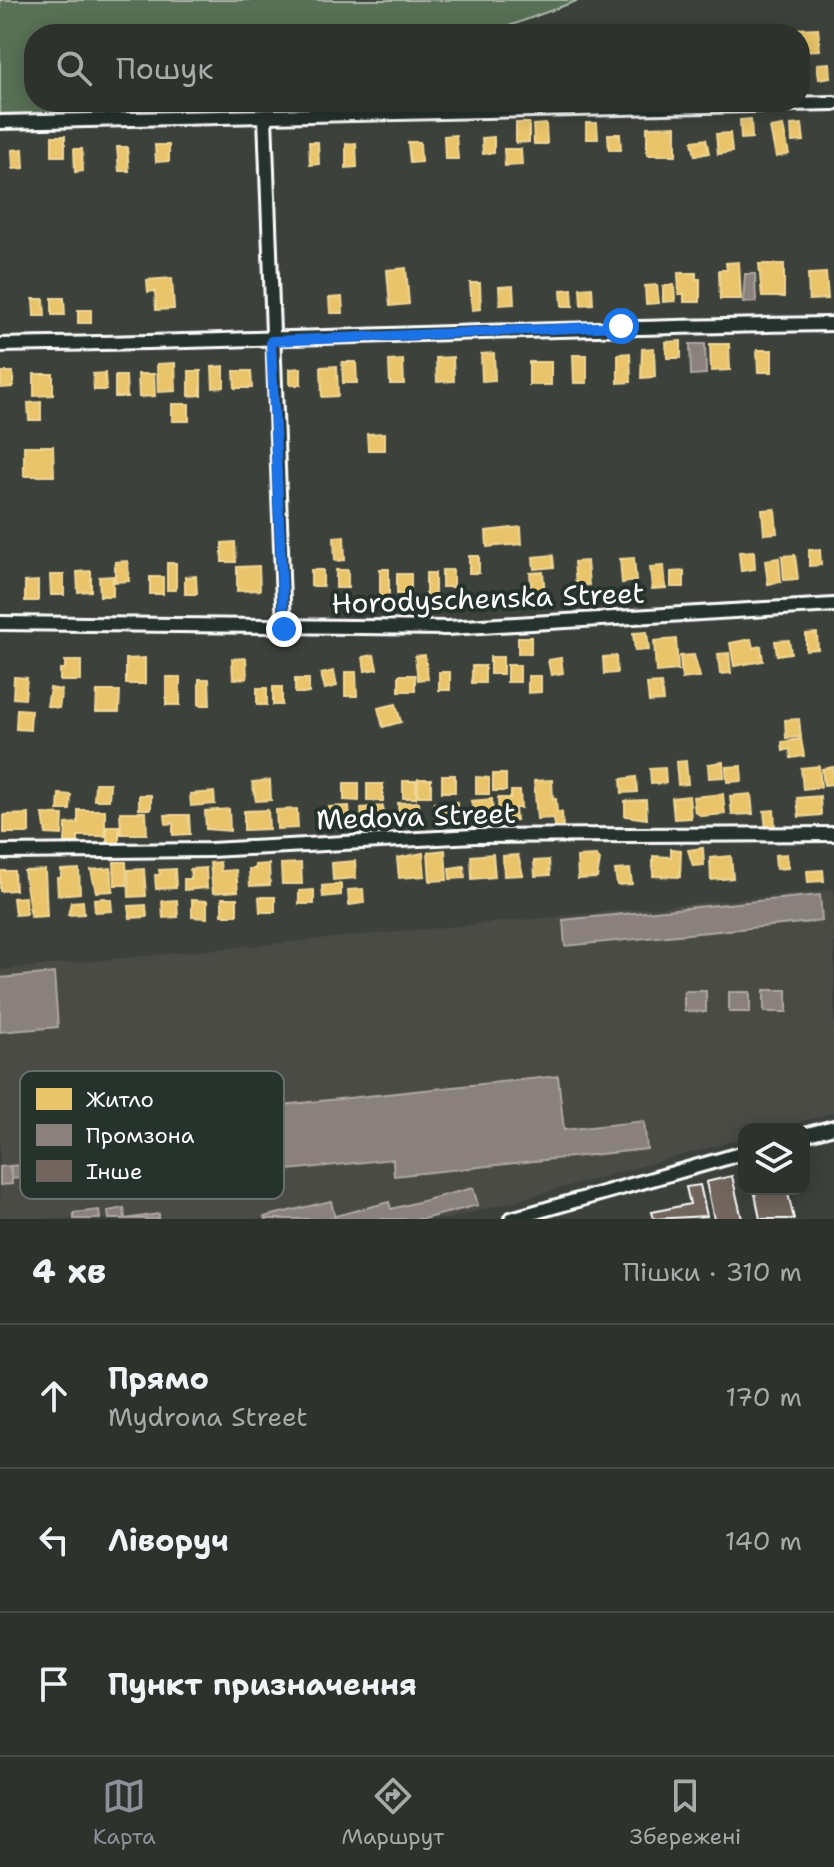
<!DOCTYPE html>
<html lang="uk">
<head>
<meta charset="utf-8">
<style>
	body { margin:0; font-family:"Shantell Sans",sans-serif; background:#393e38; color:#f1f3f6 }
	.controls { position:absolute; right:24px; bottom:24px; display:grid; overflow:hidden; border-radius:16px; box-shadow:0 4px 20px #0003 }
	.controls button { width:72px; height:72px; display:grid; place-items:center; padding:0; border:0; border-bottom:2px solid #484d48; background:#2d322c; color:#f1f3f6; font:40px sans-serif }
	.stop { position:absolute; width:24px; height:24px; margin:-18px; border:6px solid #1a73e8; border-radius:50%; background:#fff }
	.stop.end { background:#1a73e8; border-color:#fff; box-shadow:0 2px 8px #0008 }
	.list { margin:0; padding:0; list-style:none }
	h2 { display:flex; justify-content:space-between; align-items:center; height:104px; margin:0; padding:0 32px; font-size:34px }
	h2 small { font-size:26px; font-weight:400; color:#a7aaa9 }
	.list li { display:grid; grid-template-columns:52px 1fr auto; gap:24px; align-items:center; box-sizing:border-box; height:144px; padding:0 32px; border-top:2px solid #484d48 }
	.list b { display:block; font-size:30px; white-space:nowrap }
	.list p { margin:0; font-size:26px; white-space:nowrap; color:#a7aaa9 }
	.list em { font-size:26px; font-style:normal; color:#a7aaa9 }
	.icon { flex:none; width:44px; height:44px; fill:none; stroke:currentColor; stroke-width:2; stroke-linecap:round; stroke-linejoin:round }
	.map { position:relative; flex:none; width:834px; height:1219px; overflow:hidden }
	.search { position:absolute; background:#2d322c; box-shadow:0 4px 20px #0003; left:24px; right:24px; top:24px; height:88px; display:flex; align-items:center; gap:20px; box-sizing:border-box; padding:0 28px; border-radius:32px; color:#a7aaa9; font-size:30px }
	.sheet { height:536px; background:#2d322c }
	nav { display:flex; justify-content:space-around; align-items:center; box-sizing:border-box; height:112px; border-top:2px solid #484d48; background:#2d322c; font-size:22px; color:#a7aaa9 }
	nav a { display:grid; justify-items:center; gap:4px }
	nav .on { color:#8c9099 }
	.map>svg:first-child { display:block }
</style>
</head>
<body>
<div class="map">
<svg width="834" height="1219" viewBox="0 0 834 1219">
	<rect width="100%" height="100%" fill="#3c423b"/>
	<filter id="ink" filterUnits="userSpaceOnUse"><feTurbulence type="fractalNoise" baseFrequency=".0125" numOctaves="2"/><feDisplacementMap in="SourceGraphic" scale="16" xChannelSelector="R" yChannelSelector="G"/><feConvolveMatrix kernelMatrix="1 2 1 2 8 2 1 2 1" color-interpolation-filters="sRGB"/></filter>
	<g filter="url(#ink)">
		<polygon fill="#4c4c45" points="834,890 834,1112 776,1129 744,1129 744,1138 448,1219 0,1219 0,970"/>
		<polygon fill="#587055" stroke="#acb8aa" stroke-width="2" points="0,0 579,0 488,34 34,34 34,102 306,102 265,117 0,122"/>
		<g fill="#e9c46a" stroke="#f0d697" stroke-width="2">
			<polygon points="818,28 820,50 800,51 800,34 794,34 794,29"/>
			<polygon points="830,63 831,77 819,79 817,64"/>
			<polygon points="751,119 752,138 741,139 740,120"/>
			<polygon points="516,123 529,123 529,142 516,143"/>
			<polygon points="586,123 597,123 598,139 586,139"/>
			<polygon points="546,124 547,144 534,144 533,125"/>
			<polygon points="802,124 804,141 792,142 791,125"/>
			<polygon points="676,126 676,155 647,155 647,127"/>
			<polygon points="783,126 789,154 776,157 770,128"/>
			<polygon points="730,133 732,152 718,154 716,134"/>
			<polygon points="608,134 620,134 621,150 609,150"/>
			<polygon points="456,135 458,159 445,159 444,136"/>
			<rect x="52" y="136" width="13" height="20"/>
			<polygon points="494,137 494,153 483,154 482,138"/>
			<polygon points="706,139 709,153 695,156 692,141"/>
			<polygon points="309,142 318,142 319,164 310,165"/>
			<polygon points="408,142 420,142 421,162 410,163"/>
			<polygon points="356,143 357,167 346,168 346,144"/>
			<polygon points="155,145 169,145 169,161 156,162"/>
			<polygon points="117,147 127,147 129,171 119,171"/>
			<polygon points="23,149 24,168 13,169 12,150"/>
			<polygon points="74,149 82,149 83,171 75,172"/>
			<polygon points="504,149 521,149 522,165 505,166"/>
			<polygon points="739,262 741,299 720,299 719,270 727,270 726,263"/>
			<polygon points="759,264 784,264 784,297 762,297"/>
			<polygon points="406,268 409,304 390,306 387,270"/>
			<polygon points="678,273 696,273 696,279 700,279 700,302 684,302 684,294 679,294"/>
			<polygon points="826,273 828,299 809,300 808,274"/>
			<polygon points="172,278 174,309 156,310 155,291 148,292 147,280"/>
			<polygon points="470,283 480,283 481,309 472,310"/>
			<polygon points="657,285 659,303 646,304 645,286"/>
			<polygon points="674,285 675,301 663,302 663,286"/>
			<polygon points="513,286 514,304 500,305 499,287"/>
			<polygon points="592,287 593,304 581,305 580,288"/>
			<polygon points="572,289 573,306 562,306 561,290"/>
			<polygon points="342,297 343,313 330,313 329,298"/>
			<polygon points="52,298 64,298 65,315 52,315"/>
			<polygon points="33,299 44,299 45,316 34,316"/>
			<rect x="78" y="310" width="13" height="13"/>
			<polygon points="681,341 681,358 667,358 666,342"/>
			<polygon points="710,344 729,344 730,370 711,371"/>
			<polygon points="654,348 655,377 641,378 642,349"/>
			<polygon points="757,350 772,350 772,372 758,372"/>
			<polygon points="494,353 495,380 482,381 481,354"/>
			<polygon points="630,353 631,382 618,383 618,354"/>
			<polygon points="573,355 587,355 587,383 574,383"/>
			<polygon points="453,357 454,381 437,382 436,358"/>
			<polygon points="403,360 404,384 390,384 389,361"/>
			<polygon points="342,362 356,362 357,383 343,383"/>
			<rect x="529" y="362" width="22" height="23"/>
			<polygon points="175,363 176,391 158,392 157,364"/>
			<polygon points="224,366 224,387 213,388 212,367"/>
			<polygon points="337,366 338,396 322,397 321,367"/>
			<polygon points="301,368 301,385 290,385 290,369"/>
			<polygon points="189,371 201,371 201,395 189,396"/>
			<polygon points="234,371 251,371 252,388 235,388"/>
			<polygon points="1,372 13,372 13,387 1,388"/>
			<polygon points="105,373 106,390 94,390 93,374"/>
			<polygon points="34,374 53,374 53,395 34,396"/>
			<polygon points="138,374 154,374 155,396 139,397"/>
			<polygon points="115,376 126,376 127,397 115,397"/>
			<polygon points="41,402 41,420 29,420 28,403"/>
			<rect x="172" y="404" width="17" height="17"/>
			<polygon points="385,433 385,450 368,450 367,434"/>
			<polygon points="24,446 53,446 54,476 24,476"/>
			<polygon points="775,509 777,533 764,534 762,510"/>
			<polygon points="521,527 522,544 487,547 486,531"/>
			<polygon points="344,536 345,560 335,561 334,537"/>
			<polygon points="235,542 236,562 222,562 222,543"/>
			<polygon points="809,550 820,550 821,565 809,566"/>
			<polygon points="754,551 755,569 741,571 739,552"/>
			<polygon points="553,555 554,567 534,569 533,557"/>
			<polygon points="795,555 798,579 784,580 782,556"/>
			<rect x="469" y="556" width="10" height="17"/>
			<polygon points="634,558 636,581 622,583 620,559"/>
			<polygon points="779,558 781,582 768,584 765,560"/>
			<polygon points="128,561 129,581 115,582 115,562"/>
			<polygon points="587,561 589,585 576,586 574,562"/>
			<rect x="167" y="563" width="9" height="27"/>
			<polygon points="259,566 260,590 237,591 237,567"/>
			<polygon points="664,566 666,588 652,589 650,567"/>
			<rect x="380" y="569" width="9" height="28"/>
			<rect x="311" y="570" width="12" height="16"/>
			<rect x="336" y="570" width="12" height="18"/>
			<rect x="442" y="570" width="11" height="17"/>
			<polygon points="91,571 91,591 78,592 77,572"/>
			<polygon points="684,571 684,587 671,587 671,572"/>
			<polygon points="543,572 545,595 532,597 530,573"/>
			<rect x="426" y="573" width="9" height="28"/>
			<rect x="397" y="574" width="14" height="20"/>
			<polygon points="50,575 64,575 64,595 51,595"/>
			<polygon points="113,576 113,596 100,596 99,577"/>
			<polygon points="196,576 197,594 185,594 185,577"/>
			<rect x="150" y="577" width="13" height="17"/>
			<polygon points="38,581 38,601 25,601 25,582"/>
			<polygon points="647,632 649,650 635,651 633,633"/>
			<polygon points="817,633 818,649 806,650 806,634"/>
			<rect x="518" y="637" width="13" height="17"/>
			<polygon points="676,639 678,670 656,672 654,641"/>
			<polygon points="751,639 753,648 761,646 763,661 734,666 730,643"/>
			<polygon points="789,640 791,653 777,655 775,641"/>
			<polygon points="729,653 731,673 720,674 718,654"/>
			<polygon points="374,655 377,669 365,671 363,657"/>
			<polygon points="425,655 428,679 418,680 415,656"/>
			<polygon points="694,655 700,677 682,679 680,656"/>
			<polygon points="616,656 617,673 604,674 603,657"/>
			<rect x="490" y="657" width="13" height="17"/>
			<polygon points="145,658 145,684 126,684 126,659"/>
			<polygon points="246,658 247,678 233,679 232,659"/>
			<polygon points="561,658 563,673 551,675 548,660"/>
			<polygon points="65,661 81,661 81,681 60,681 60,669 65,669"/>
			<rect x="507" y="665" width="13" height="17"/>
			<rect x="472" y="666" width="13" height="17"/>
			<polygon points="334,671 337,686 325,689 321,674"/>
			<polygon points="345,672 356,672 357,696 345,696"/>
			<rect x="439" y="672" width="11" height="18"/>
			<rect x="399" y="675" width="16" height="16"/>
			<polygon points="528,676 541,676 541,692 528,693"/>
			<polygon points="14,677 27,678 25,699 13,698"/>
			<rect x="166" y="677" width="14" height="28"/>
			<polygon points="199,679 209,679 210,705 199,705"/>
			<rect x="295" y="679" width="14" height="14"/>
			<polygon points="661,683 663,701 649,702 647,684"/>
			<rect x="273" y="687" width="9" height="18"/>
			<polygon points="50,688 62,690 59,708 47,706"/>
			<rect x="257" y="688" width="10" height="17"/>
			<polygon points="97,691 120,691 119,712 96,712"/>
			<polygon points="396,704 401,722 383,727 378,708"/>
			<polygon points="17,709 31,710 30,730 16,729"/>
			<polygon points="799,719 801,737 786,738 785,720"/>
			<polygon points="801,739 804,756 791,758 790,749 783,751 782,742"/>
			<polygon points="686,761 688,784 678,785 676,762"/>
			<polygon points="723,762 724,777 709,778 708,764"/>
			<polygon points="741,766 742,781 727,782 726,767"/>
			<polygon points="819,766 821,787 803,789 801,768"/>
			<polygon points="833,767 834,784 824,785 822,769"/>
			<polygon points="665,768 666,783 651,784 650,769"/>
			<rect x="493" y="774" width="13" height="17"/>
			<rect x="442" y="775" width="13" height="17"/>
			<polygon points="476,777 489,778 489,794 476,794"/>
			<polygon points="636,777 637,792 622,793 621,779"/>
			<rect x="418" y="779" width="13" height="17"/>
			<polygon points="270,780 271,800 256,801 252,782"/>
			<polygon points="552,780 553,799 556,799 557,812 562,812 563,827 555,827 554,818 537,819 534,781"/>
			<rect x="403" y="781" width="13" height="17"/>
			<polygon points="95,783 110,783 109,800 94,800"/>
			<polygon points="344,783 359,783 359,801 344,800"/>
			<rect x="367" y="784" width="16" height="17"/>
			<polygon points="511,791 520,791 521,808 515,808 516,820 499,821 498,798 511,798"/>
			<polygon points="214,792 215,804 191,806 190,794"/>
			<polygon points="59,794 71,795 70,810 58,810"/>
			<polygon points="723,794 725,814 702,816 695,812 693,797"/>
			<polygon points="751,794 753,814 732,815 730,796"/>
			<rect x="139" y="795" width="12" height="14"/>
			<polygon points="689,796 691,818 674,819 672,798"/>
			<polygon points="820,796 821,815 799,817 797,798"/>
			<polygon points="492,799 493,820 477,822 471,801"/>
			<polygon points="646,800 647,819 625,816 625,801"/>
			<polygon points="419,802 420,821 399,822 398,803"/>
			<polygon points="457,802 457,821 435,821 434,803"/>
			<polygon points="349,806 350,825 329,826 328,807"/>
			<polygon points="383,806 385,825 362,827 361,808"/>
			<polygon points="229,809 230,831 206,829 205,811"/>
			<polygon points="297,809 298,828 277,829 276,810"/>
			<polygon points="78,810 105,810 105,836 78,836 78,843 65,843 66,824 78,823"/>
			<polygon points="268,810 269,829 244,830 244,811"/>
			<polygon points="774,810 775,828 766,829 764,811"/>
			<polygon points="120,812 146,812 147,834 121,834"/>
			<polygon points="29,814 29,833 4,833 4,815"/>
			<polygon points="43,814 63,815 62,835 46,834"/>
			<polygon points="165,815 189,815 190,834 173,835 173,823 166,824"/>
			<rect x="107" y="826" width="12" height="17"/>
			<polygon points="703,848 704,865 693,866 688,850"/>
			<polygon points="671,849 681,850 680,877 653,876 653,856 671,857"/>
			<polygon points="445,850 447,880 430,881 428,852"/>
			<polygon points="423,853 425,876 399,878 397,858"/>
			<polygon points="493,854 495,877 472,879 471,856"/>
			<polygon points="787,854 788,868 776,869 775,855"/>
			<polygon points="518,855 523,875 504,876 503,856"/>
			<polygon points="596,856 600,860 597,878 578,879 577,857"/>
			<polygon points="731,856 733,878 711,880 710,858"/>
			<polygon points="549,860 550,875 535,876 534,861"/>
			<polygon points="355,861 356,878 333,880 332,863"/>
			<polygon points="114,862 126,862 127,885 115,885"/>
			<polygon points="220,862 221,871 236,870 238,891 213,893 210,863"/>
			<polygon points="301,863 302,884 282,884 281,864"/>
			<polygon points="269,864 270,885 250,886 249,869 255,869 255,865"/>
			<polygon points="464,866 465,878 450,879 449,868"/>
			<polygon points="111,868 113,891 96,892 91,870"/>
			<polygon points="206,868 207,888 184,890 184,879 191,879 190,869"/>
			<polygon points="79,869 80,893 58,895 57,878 61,878 61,870"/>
			<polygon points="144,869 146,896 129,897 128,870"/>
			<polygon points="175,869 176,888 156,889 155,875 160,875 159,870"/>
			<polygon points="630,869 632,884 617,885 615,870"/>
			<polygon points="45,870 47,916 31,917 24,871"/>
			<polygon points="823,870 824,881 808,882 807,871"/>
			<polygon points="0,871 14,871 15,890 0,891"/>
			<polygon points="341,884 341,895 323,897 322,886"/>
			<polygon points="363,889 364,903 349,905 348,890"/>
			<polygon points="314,890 314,904 299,904 299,891"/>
			<polygon points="25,897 26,914 15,915 13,898"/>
			<polygon points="259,897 275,897 275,912 260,912"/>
			<polygon points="104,898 111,900 112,911 95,912 94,899"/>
			<rect x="222" y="898" width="15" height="17"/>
			<polygon points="177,900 178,917 163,918 162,901"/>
			<polygon points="192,900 207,901 207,918 192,917"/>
			<polygon points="83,901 84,914 68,915 71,902"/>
			<polygon points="146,905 147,917 130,918 129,906"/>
		</g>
		<g fill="#8a817c" stroke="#ada7a3" stroke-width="2">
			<polygon points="745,274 755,274 756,302 743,303"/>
			<polygon points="690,344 705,344 706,374 691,375"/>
			<polygon points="820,895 822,921 565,946 563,920"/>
			<polygon points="54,973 58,1027 0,1032 0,978"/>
			<rect x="764" y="990" width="23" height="22"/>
			<polygon points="684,991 706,991 706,1012 684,1011"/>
			<rect x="729" y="992" width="21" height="20"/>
			<polygon points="558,1076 564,1130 644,1121 647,1149 394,1176 393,1159 163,1183 160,1155 258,1145 254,1108"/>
			<polygon points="32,1164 34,1176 12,1179 10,1166"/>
			<polygon points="10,1166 12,1184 0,1185 0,1167"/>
			<polygon points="473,1188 478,1205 423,1219 335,1219 335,1216 389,1202 391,1209"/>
			<polygon points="331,1201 335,1219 265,1219 264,1217"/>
			<polygon points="124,1208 125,1219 159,1214 159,1219 109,1219 108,1211"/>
			<polygon points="99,1210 100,1219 74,1219 74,1213"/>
		</g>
		<g fill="#71655d" stroke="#fff" stroke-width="2">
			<polygon points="732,1176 742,1219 714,1219 706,1182"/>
			<polygon points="700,1185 707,1216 654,1219 652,1212 690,1204 686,1187"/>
			<polygon points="754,1189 787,1189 794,1219 760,1219"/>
		</g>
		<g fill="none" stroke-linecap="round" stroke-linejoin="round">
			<defs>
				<g id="minor">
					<polyline points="265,117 284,629"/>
					<polyline points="0,122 834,103"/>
					<path d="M0,345C278,341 556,327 834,324"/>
					<polyline points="0,623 448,628 834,605"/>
					<polyline points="0,852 210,850 475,836 834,834"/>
					<polyline points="804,1135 834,1127"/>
					<polyline points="511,1219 744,1153"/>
				</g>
			</defs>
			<use href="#minor" stroke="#fff" stroke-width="18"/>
			<use href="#minor" stroke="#26332d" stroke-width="12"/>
		</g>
	</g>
	<g fill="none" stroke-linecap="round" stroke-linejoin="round" filter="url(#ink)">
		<polyline stroke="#1a73e8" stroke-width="10" points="284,629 271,341 621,326"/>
	</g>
	<g text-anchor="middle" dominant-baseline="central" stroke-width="8" stroke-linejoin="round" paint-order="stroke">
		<g font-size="28" fill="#fff" stroke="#26332d">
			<text transform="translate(488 598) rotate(-2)">Horodyschenska Street</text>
			<text transform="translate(416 816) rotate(-2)">Medova Street</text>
		</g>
	</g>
	<rect x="20" y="1071" width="264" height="128" rx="12" fill="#26332d" stroke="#67706c" stroke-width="2"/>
	<rect x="36" y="1088" width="36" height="22" fill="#e9c46a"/>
	<rect x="36" y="1124" width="36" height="22" fill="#8a817c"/>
	<rect x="36" y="1160" width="36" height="22" fill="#71655d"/>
	<g font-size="22" fill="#fff">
		<text x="86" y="1107">Житло</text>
		<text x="86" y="1143">Промзона</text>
		<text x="86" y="1179">Інше</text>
	</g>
</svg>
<div class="controls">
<button><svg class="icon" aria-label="layers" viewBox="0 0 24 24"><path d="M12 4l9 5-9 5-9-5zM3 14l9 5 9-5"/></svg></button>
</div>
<div class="stop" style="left:621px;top:326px"></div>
<div class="stop end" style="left:284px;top:629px"></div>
<div class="search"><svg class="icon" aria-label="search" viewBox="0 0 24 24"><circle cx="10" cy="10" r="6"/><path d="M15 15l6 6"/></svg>Пошук</div>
</div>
<section class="sheet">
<h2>4 хв<small>Пішки · 310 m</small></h2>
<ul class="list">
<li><svg class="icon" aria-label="ahead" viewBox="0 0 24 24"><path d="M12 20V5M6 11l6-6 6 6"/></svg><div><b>Прямо</b><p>Mydrona Street</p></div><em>170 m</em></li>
<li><svg class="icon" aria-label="left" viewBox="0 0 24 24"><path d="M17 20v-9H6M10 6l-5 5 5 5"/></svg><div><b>Ліворуч</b></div><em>140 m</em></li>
<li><svg class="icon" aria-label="arrive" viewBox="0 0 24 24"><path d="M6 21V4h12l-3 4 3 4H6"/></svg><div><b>Пункт призначення</b></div></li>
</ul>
</section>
<nav>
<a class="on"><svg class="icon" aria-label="map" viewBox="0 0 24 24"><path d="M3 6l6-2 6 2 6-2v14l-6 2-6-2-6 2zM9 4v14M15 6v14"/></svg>Карта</a>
<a><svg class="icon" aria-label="directions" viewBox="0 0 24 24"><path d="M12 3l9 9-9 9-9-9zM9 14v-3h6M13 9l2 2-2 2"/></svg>Маршрут</a>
<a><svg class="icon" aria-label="saved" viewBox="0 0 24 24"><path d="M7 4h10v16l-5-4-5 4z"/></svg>Збережені</a>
</nav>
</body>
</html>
